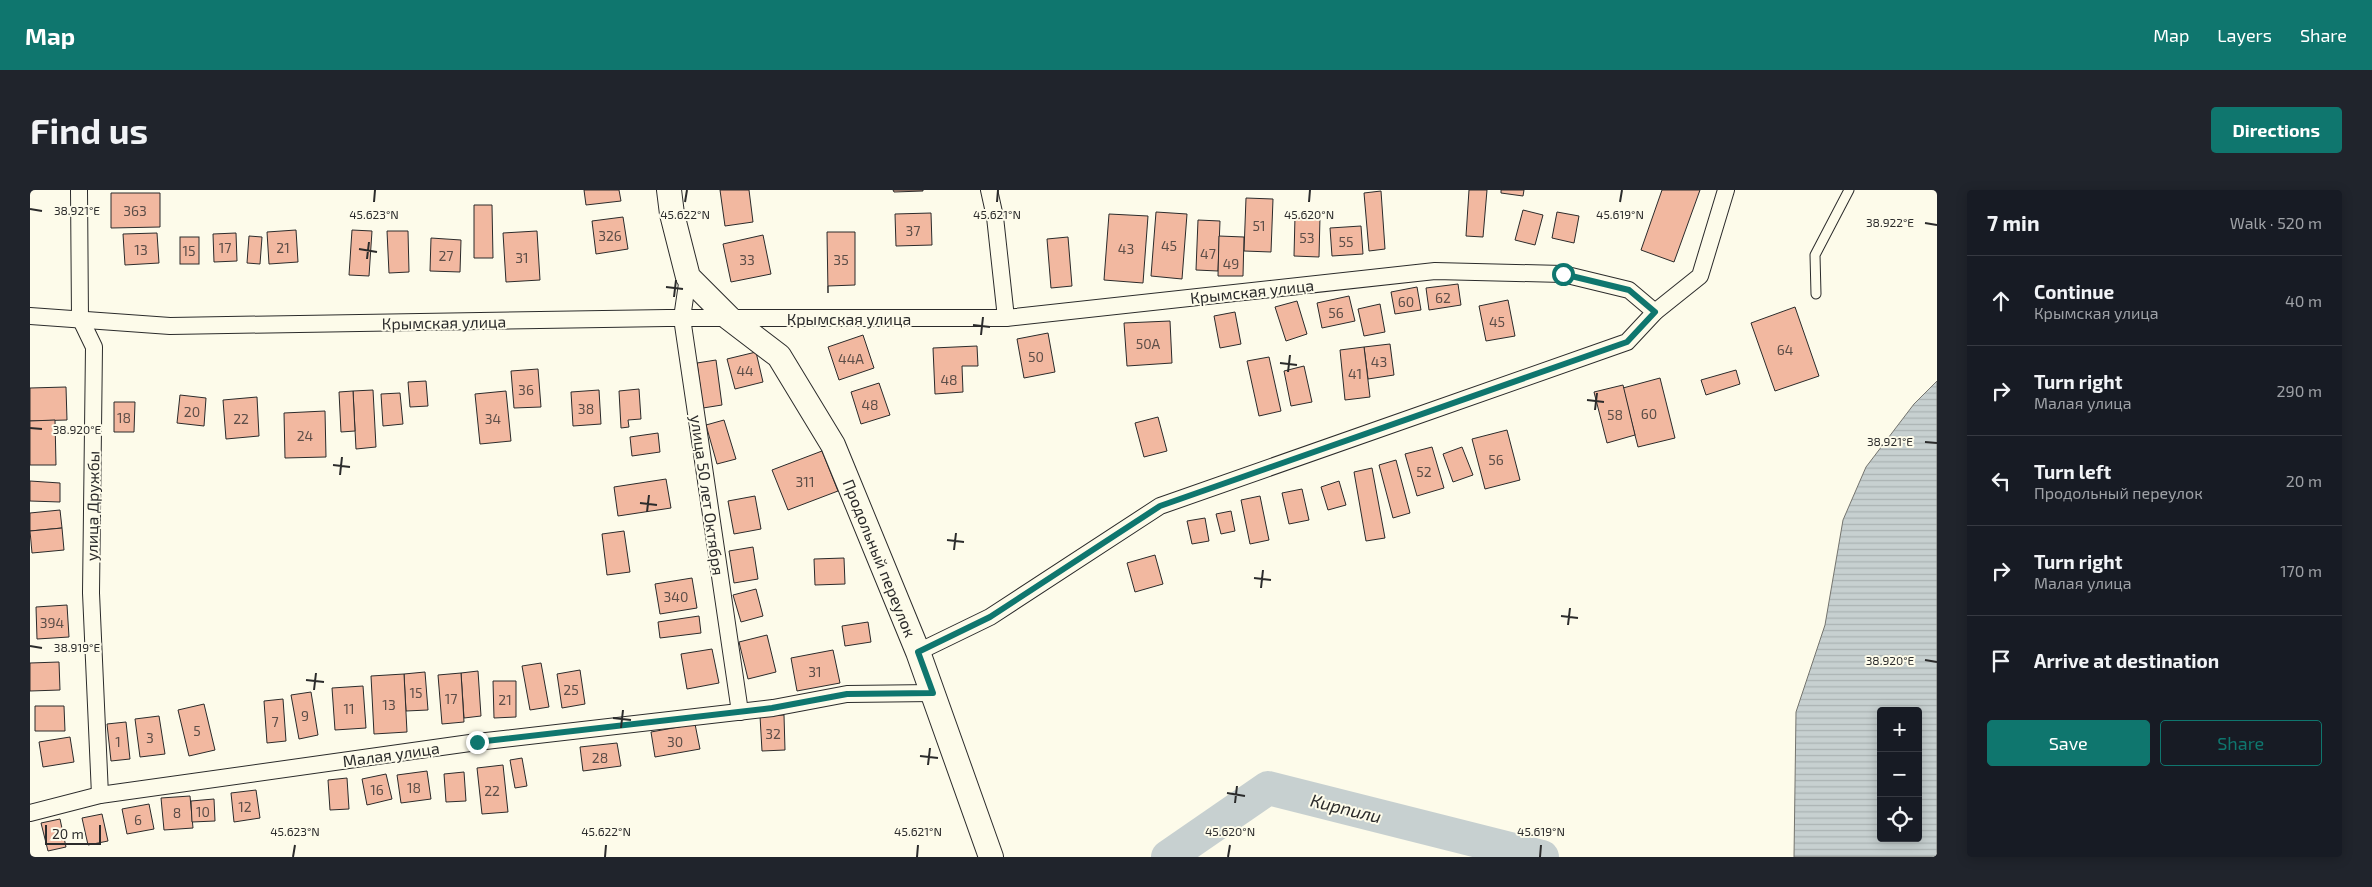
<!DOCTYPE html>
<html lang="en">
<head>
<meta charset="utf-8">
<style>
	body { margin:0; font-family:"Exo 2",sans-serif; background:#20242c; color:#f1f3f6 }
	.controls { position:absolute; right:15px; bottom:15px; display:grid; overflow:hidden; border-radius:5px; box-shadow:0 2px 12px #0003 }
	.controls button { width:45px; height:45px; display:grid; place-items:center; padding:0; border:0; border-bottom:1px solid #363941; background:#171b24; color:#f1f3f6; font:25px sans-serif }
	.scale { position:absolute; left:15px; bottom:12px; width:56px; box-sizing:border-box; padding-left:5px; border:2px solid #2b2b2b; border-top:0; font-size:14px; line-height:18px; white-space:nowrap; color:#2b2b2b; -webkit-text-stroke:4px #fdfbea; paint-order:stroke }
	.stop { position:absolute; width:15px; height:15px; margin:-11px; border:4px solid #0f766e; border-radius:50%; background:#fff }
	.stop.end { background:#0f766e; border-color:#fff; box-shadow:0 1px 5px #0008 }
	.list { margin:0; padding:0; list-style:none }
	h2 { display:flex; justify-content:space-between; align-items:center; height:65px; margin:0; padding:0 20px; font-size:21px }
	h2 small { font-size:16px; font-weight:400; color:#9ea1a6 }
	.list li { display:grid; grid-template-columns:32px 1fr auto; gap:15px; align-items:center; box-sizing:border-box; height:90px; padding:0 20px; border-top:1px solid #363941 }
	.list b { display:block; font-size:19px; white-space:nowrap }
	.list p { margin:0; font-size:16px; white-space:nowrap; color:#9ea1a6 }
	.list em { font-size:16px; font-style:normal; color:#9ea1a6 }
	.actions { display:flex; gap:10px; padding:15px 20px }
	.actions a { flex:1; padding:11px 0; border:1px solid #0f766e; border-radius:5px; text-align:center; font-size:18px; color:#0f766e }
	.actions .main { background:#0f766e; color:#fff }
	.icon { flex:none; width:28px; height:28px; fill:none; stroke:currentColor; stroke-width:2; stroke-linecap:round; stroke-linejoin:round }
	.map { position:relative; flex:none; width:1907px; height:667px; overflow:hidden; border-radius:5px }
	header { display:flex; align-items:center; gap:30px; box-sizing:border-box; height:70px; padding:0 25px; background:#0f766e; color:#fff }
	header strong { font-size:24px }
	nav { display:flex; gap:28px; margin-inline-start:auto; font-size:18px }
	.intro { display:flex; align-items:center; justify-content:space-between; box-sizing:border-box; height:120px; padding:0 30px }
	h1 { margin:0; font-size:35px }
	.button { padding:12px 22px; border-radius:5px; background:#0f766e; color:#fff; font-size:18px; font-weight:700 }
	main { display:flex; gap:30px; padding:0 30px }
	aside { flex:1; background:#171b24; border-radius:5px; box-shadow:0 2px 12px #0003 }
	.map>svg:first-child { display:block }
</style>
</head>
<body>
<header>
<strong>Map</strong>
<nav><a>Map</a><a>Layers</a><a>Share</a></nav>
</header>
<div class="intro"><h1>Find us</h1><a class="button">Directions</a></div>
<main>
<div class="map">
<svg width="1907" height="667" viewBox="0 0 1907 667">
	<defs>
		<pattern id="water-rules" width="6" height="5" patternUnits="userSpaceOnUse" patternTransform="scale(1.25)"><rect width="6" height="5" fill="#c7d0d0"/><path d="M0 2.5h6" fill="none" stroke="#abb3b3"/></pattern>
	</defs>
	<rect width="100%" height="100%" fill="#fdfbea"/>
	<path fill="url(#water-rules)" stroke="#74746e" fill-rule="evenodd" d="M1907,191V667H1764L1766,522L1795,435L1813,330L1836,277L1884,214ZM1851,521H1888V648H1851Z"/>
	<g fill="none" stroke-linecap="round" stroke-linejoin="round">
		<polyline stroke="#c7d0d0" stroke-width="34" points="1138,667 1238,598 1512,667"/>
	</g>
	<g fill="#f2b8a0" stroke="#2b2b2b">
		<polygon points="554,0 589,0 591,11 556,15"/>
		<polygon points="690,0 719,0 723,32 695,36"/>
		<polygon points="863,0 893,0 893,1 864,2"/>
		<polygon points="1439,0 1457,0 1453,47 1436,46"/>
		<polygon points="1471,0 1494,0 1493,6 1471,3"/>
		<polygon points="1632,0 1670,0 1644,72 1611,60"/>
		<polygon points="1351,1 1355,59 1339,61 1334,3"/>
		<polygon points="81,3 130,3 130,37 81,38"/>
		<polygon points="1216,8 1243,9 1241,62 1214,61"/>
		<polygon points="444,15 462,15 463,68 444,68"/>
		<polygon points="1493,20 1513,25 1505,55 1485,50"/>
		<polygon points="1126,22 1157,24 1152,89 1121,86"/>
		<polygon points="1527,22 1549,26 1544,53 1522,48"/>
		<polygon points="901,23 902,55 866,56 865,24"/>
		<polygon points="1079,24 1118,26 1113,93 1074,90"/>
		<polygon points="1265,26 1290,27 1289,67 1264,66"/>
		<polygon points="593,27 598,59 566,64 562,31"/>
		<polygon points="1168,30 1190,31 1188,81 1166,80"/>
		<polygon points="1331,36 1333,64 1302,66 1300,38"/>
		<polygon points="266,40 268,72 239,74 237,42"/>
		<polygon points="322,40 342,41 339,86 319,85"/>
		<polygon points="357,41 378,41 379,82 359,83"/>
		<polygon points="507,41 510,90 476,92 473,43"/>
		<polygon points="797,42 825,42 825,95 798,96 798,103"/>
		<polygon points="127,43 129,73 95,75 93,44"/>
		<polygon points="206,43 207,71 184,72 183,44"/>
		<polygon points="733,45 741,84 701,92 693,54"/>
		<polygon points="219,46 232,47 230,74 217,73"/>
		<polygon points="1189,46 1214,47 1213,86 1188,86"/>
		<rect x="150" y="47" width="19" height="27"/>
		<polygon points="1038,47 1042,96 1021,98 1017,49"/>
		<polygon points="401,48 431,50 430,82 400,81"/>
		<polygon points="1428,94 1431,115 1399,120 1396,98"/>
		<polygon points="1387,97 1391,120 1365,124 1361,102"/>
		<polygon points="1319,106 1325,131 1292,138 1287,113"/>
		<polygon points="1478,110 1485,146 1456,151 1449,116"/>
		<polygon points="1267,111 1277,144 1256,151 1245,117"/>
		<polygon points="1350,114 1355,142 1334,146 1328,119"/>
		<polygon points="1765,117 1789,186 1745,201 1721,133"/>
		<polygon points="1205,122 1211,154 1190,158 1184,126"/>
		<polygon points="1140,131 1142,173 1097,176 1094,133"/>
		<polygon points="1018,143 1025,182 994,188 987,149"/>
		<polygon points="833,145 844,178 809,190 798,157"/>
		<polygon points="1360,154 1364,185 1338,189 1334,157"/>
		<polygon points="947,156 948,176 932,176 933,202 905,204 903,158"/>
		<polygon points="1334,157 1340,207 1315,210 1310,160"/>
		<polygon points="726,162 733,192 705,199 697,169"/>
		<polygon points="1239,167 1251,221 1229,226 1217,171"/>
		<polygon points="686,170 692,215 673,218 667,173"/>
		<polygon points="1274,176 1282,212 1261,216 1254,181"/>
		<polygon points="508,179 511,217 484,218 481,181"/>
		<polygon points="1706,180 1710,194 1676,205 1671,190"/>
		<polygon points="1630,188 1645,248 1608,257 1593,198"/>
		<polygon points="396,191 398,216 380,217 378,192"/>
		<polygon points="849,193 860,225 831,234 821,202"/>
		<polygon points="1593,195 1605,245 1577,253 1564,202"/>
		<polygon points="36,197 37,230 0,231 0,198"/>
		<polygon points="609,199 611,229 598,230 599,237 591,238 589,201"/>
		<polygon points="343,200 346,257 326,259 323,201"/>
		<polygon points="569,200 571,234 543,236 541,202"/>
		<polygon points="323,201 325,241 311,242 309,202"/>
		<polygon points="476,201 481,251 450,254 445,204"/>
		<polygon points="370,203 373,234 353,236 351,204"/>
		<polygon points="150,205 176,208 174,236 147,233"/>
		<polygon points="227,207 229,246 196,249 193,210"/>
		<polygon points="84,212 105,212 104,242 84,242"/>
		<polygon points="295,221 296,267 255,268 254,223"/>
		<polygon points="1128,227 1137,261 1114,267 1105,233"/>
		<polygon points="25,230 26,275 0,275 0,231"/>
		<polygon points="694,230 706,269 687,274 676,235"/>
		<polygon points="1477,240 1490,290 1455,299 1442,249"/>
		<polygon points="628,243 630,262 602,266 600,247"/>
		<polygon points="1402,257 1414,298 1387,306 1375,264"/>
		<polygon points="1432,257 1443,285 1423,292 1413,264"/>
		<polygon points="792,261 808,301 758,320 742,280"/>
		<polygon points="1366,270 1380,323 1363,328 1349,275"/>
		<polygon points="1342,278 1355,348 1336,351 1324,282"/>
		<polygon points="636,289 641,318 588,326 584,297"/>
		<polygon points="0,291 30,293 30,312 0,311"/>
		<polygon points="1309,291 1316,315 1298,320 1291,297"/>
		<polygon points="1272,299 1279,330 1259,334 1252,303"/>
		<polygon points="725,306 731,339 704,344 698,311"/>
		<polygon points="1230,306 1239,350 1220,354 1211,310"/>
		<polygon points="30,320 32,338 0,341 0,323"/>
		<polygon points="1201,321 1205,341 1191,344 1186,324"/>
		<polygon points="1175,328 1179,351 1162,354 1157,331"/>
		<polygon points="32,338 34,360 2,363 0,341"/>
		<polygon points="594,341 600,382 577,385 572,344"/>
		<polygon points="723,357 728,389 704,393 699,361"/>
		<polygon points="1125,365 1133,394 1105,402 1097,373"/>
		<polygon points="814,368 815,394 785,395 784,369"/>
		<polygon points="662,388 667,418 630,424 625,394"/>
		<polygon points="726,399 733,426 711,432 703,405"/>
		<polygon points="37,415 39,447 7,449 6,417"/>
		<polygon points="669,426 671,443 630,448 628,432"/>
		<polygon points="838,432 841,452 815,456 812,436"/>
		<polygon points="737,445 746,482 718,489 709,452"/>
		<polygon points="682,459 689,493 657,499 651,464"/>
		<polygon points="803,460 810,493 767,501 761,468"/>
		<polygon points="29,472 30,500 0,501 0,473"/>
		<polygon points="511,473 519,517 500,520 492,476"/>
		<polygon points="550,480 555,514 532,518 527,484"/>
		<polygon points="448,481 451,526 434,528 431,483"/>
		<polygon points="395,482 398,520 376,521 374,484"/>
		<polygon points="431,483 434,532 412,534 408,485"/>
		<polygon points="374,484 377,542 344,544 341,486"/>
		<polygon points="463,491 486,491 486,527 464,528"/>
		<polygon points="333,496 336,538 305,540 302,498"/>
		<polygon points="281,502 288,545 269,549 261,505"/>
		<polygon points="253,509 256,551 237,553 234,511"/>
		<polygon points="174,514 185,560 159,566 148,520"/>
		<polygon points="5,516 34,516 35,541 5,541"/>
		<polygon points="754,525 755,560 732,561 730,526"/>
		<polygon points="129,526 135,564 110,567 105,529"/>
		<polygon points="96,532 100,569 81,571 77,534"/>
		<polygon points="665,534 670,559 625,567 621,542"/>
		<polygon points="40,547 44,572 13,577 9,552"/>
		<polygon points="587,553 591,576 553,581 550,557"/>
		<polygon points="492,568 497,596 485,598 480,570"/>
		<polygon points="473,575 478,622 452,624 447,578"/>
		<polygon points="397,581 401,609 371,613 367,585"/>
		<polygon points="434,582 436,611 416,612 414,584"/>
		<polygon points="356,584 362,609 337,615 332,589"/>
		<polygon points="317,588 319,619 300,620 298,590"/>
		<polygon points="226,600 230,628 204,632 201,603"/>
		<polygon points="160,606 163,638 134,640 131,608"/>
		<polygon points="184,609 185,631 162,632 161,611"/>
		<polygon points="119,614 124,639 97,644 92,619"/>
		<polygon points="72,624 78,651 58,655 52,628"/>
		<polygon points="30,629 36,657 18,661 11,633"/>
	</g>
	<g fill="none" stroke-linecap="round" stroke-linejoin="round">
		<defs>
			<polyline id="lane" points="1786,104 1785,65 1819,0"/>
			<g id="street">
				<polyline points="49,0 50,128 64,157 61,403 70,605"/>
				<polyline points="959,0 965,27 976,128"/>
				<polyline points="658,87 652,128 710,522"/>
				<polyline points="0,126 140,136 637,128 976,128 1405,81 1533,84 1599,100 1625,122"/>
				<polyline points="888,462 960,427 1130,316 1597,152 1625,122 1670,86 1696,0"/>
				<polyline points="0,623 70,605 447,552 743,518 817,504 903,503"/>
			</g>
			<polyline id="secondary" points="639,0 642,24 658,87 699,128 749,166 803,255 888,462 961,667"/>
		</defs>
		<use href="#lane" stroke="#2b2b2b" stroke-width="11"/>
		<use href="#street" stroke="#2b2b2b" stroke-width="18"/>
		<use href="#secondary" stroke="#2b2b2b" stroke-width="26"/>
		<use href="#lane" stroke="#fdfbea" stroke-width="9"/>
		<use href="#street" stroke="#fdfbea" stroke-width="16"/>
		<use href="#secondary" stroke="#fdfbea" stroke-width="24"/>
	</g>
	<g fill="none" stroke-linecap="round" stroke-linejoin="round">
		<polyline stroke="#0f766e" stroke-width="6" points="447,552 742,518 817,504 903,503 888,462 960,427 1130,316 1597,152 1625,122 1599,100 1533,84"/>
	</g>
	<path fill="none" stroke="#2b2b2b" stroke-width="2" d="M344,12L345,0M655,12L657,0M967,12L968,0M1279,12L1280,0M1590,12L1592,0M0,19L12,21M1895,33L1907,35M329,59L347,62M337,69L339,52M636,97L653,99M644,107L646,90M943,135L960,137M951,145L953,127M1250,173L1267,175M1258,182L1260,165M1557,210L1574,212M1565,220L1567,203M0,238L12,239M1895,252L1907,253M303,275L320,277M310,285L312,267M610,313L627,315M617,322L619,305M917,350L934,352M924,360L926,343M1224,388L1241,390M1231,398L1233,380M1531,426L1548,428M1538,435L1540,418M0,456L12,458M1895,470L1907,472M276,490L294,492M284,500L286,483M583,528L601,530M591,538L593,520M890,566L908,568M898,575L900,558M1197,603L1215,606M1205,613L1207,596M263,667L265,655M575,667L576,655M887,667L888,655M1198,667L1200,655M1510,667L1511,655"/>
	<g text-anchor="middle" dominant-baseline="central" stroke-width="4" stroke-linejoin="round" paint-order="stroke">
		<g font-size="14" fill="#5d4e48">
			<text x="105" y="20">363</text>
			<text x="1229" y="35">51</text>
			<text x="883" y="40">37</text>
			<text x="580" y="45">326</text>
			<text x="1277" y="47">53</text>
			<text x="1316" y="51">55</text>
			<text x="1139" y="55">45</text>
			<text x="195" y="57">17</text>
			<text x="253" y="57">21</text>
			<text x="1096" y="58">43</text>
			<text x="111" y="59">13</text>
			<text x="159" y="60">15</text>
			<text x="1178" y="63">47</text>
			<text x="416" y="65">27</text>
			<text x="492" y="67">31</text>
			<text x="717" y="69">33</text>
			<text x="811" y="69">35</text>
			<text x="1201" y="73">49</text>
			<text x="1413" y="107">62</text>
			<text x="1376" y="111">60</text>
			<text x="1306" y="122">56</text>
			<text x="1467" y="131">45</text>
			<text x="1118" y="153">50А</text>
			<text x="1755" y="159">64</text>
			<text x="1006" y="166">50</text>
			<text x="821" y="168">44А</text>
			<text x="1349" y="171">43</text>
			<text x="715" y="180">44</text>
			<text x="1325" y="183">41</text>
			<text x="919" y="189">48</text>
			<text x="496" y="199">36</text>
			<text x="840" y="214">48</text>
			<text x="556" y="218">38</text>
			<text x="162" y="221">20</text>
			<text x="1619" y="223">60</text>
			<text x="1585" y="224">58</text>
			<text x="94" y="227">18</text>
			<text x="211" y="228">22</text>
			<text x="463" y="228">34</text>
			<text x="275" y="245">24</text>
			<text x="1466" y="269">56</text>
			<text x="1394" y="281">52</text>
			<text x="775" y="291">311</text>
			<text x="646" y="406">340</text>
			<text x="22" y="432">394</text>
			<text x="785" y="481">31</text>
			<text x="541" y="499">25</text>
			<text x="386" y="502">15</text>
			<text x="421" y="508">17</text>
			<text x="475" y="509">21</text>
			<text x="359" y="514">13</text>
			<text x="319" y="518">11</text>
			<text x="275" y="525">9</text>
			<text x="245" y="531">7</text>
			<text x="167" y="540">5</text>
			<text x="743" y="543">32</text>
			<text x="120" y="547">3</text>
			<text x="88" y="551">1</text>
			<text x="645" y="551">30</text>
			<text x="570" y="567">28</text>
			<text x="384" y="597">18</text>
			<text x="347" y="599">16</text>
			<text x="462" y="600">22</text>
			<text x="215" y="616">12</text>
			<text x="173" y="621">10</text>
			<text x="147" y="622">8</text>
			<text x="108" y="629">6</text>
		</g>
		<g font-size="16" fill="#2b2b2b" stroke="#fdfbea">
			<text transform="translate(1222 101) rotate(-6)">Крымская улица</text>
			<text x="819" y="128">Крымская улица</text>
			<text transform="translate(414 132) rotate(-1)">Крымская улица</text>
			<text transform="translate(678 305) rotate(82)">улица 50 лет Октября</text>
			<text transform="translate(62 316) rotate(-89)">улица Дружбы</text>
			<text transform="translate(850 368) rotate(68)">Продольный переулок</text>
			<text transform="translate(361 564) rotate(-8)">Малая улица</text>
		</g>
		<g font-size="18" font-style="italic" fill="#2b2b2b" stroke="#fdfbea">
			<text transform="translate(1316 618) rotate(14)">Кирпили</text>
		</g>
	</g>
	<g font-size="12" text-anchor="middle" fill="#2b2b2b" stroke="#fdfbea" stroke-width="4" stroke-linejoin="round" paint-order="stroke">
		<text x="47" y="25">38.921°E</text>
		<text x="344" y="29">45.623°N</text>
		<text x="655" y="29">45.622°N</text>
		<text x="967" y="29">45.621°N</text>
		<text x="1279" y="29">45.620°N</text>
		<text x="1590" y="29">45.619°N</text>
		<text x="1860" y="37">38.922°E</text>
		<text x="47" y="244">38.920°E</text>
		<text x="1860" y="256">38.921°E</text>
		<text x="47" y="462">38.919°E</text>
		<text x="1860" y="475">38.920°E</text>
		<text x="265" y="646">45.623°N</text>
		<text x="576" y="646">45.622°N</text>
		<text x="888" y="646">45.621°N</text>
		<text x="1200" y="646">45.620°N</text>
		<text x="1511" y="646">45.619°N</text>
	</g>
</svg>
<div class="controls">
<button>+</button>
<button>−</button>
<button><svg class="icon" aria-label="locate" viewBox="0 0 24 24"><circle cx="12" cy="12" r="6"/><path d="M12 2v4M12 18v4M2 12h4M18 12h4"/></svg></button>
</div>
<div class="scale">20 m</div>
<div class="stop" style="left:1533px;top:84px"></div>
<div class="stop end" style="left:447px;top:552px"></div>
</div>
<aside>
<h2>7 min<small>Walk · 520 m</small></h2>
<ul class="list">
<li><svg class="icon" aria-label="ahead" viewBox="0 0 24 24"><path d="M12 20V5M6 11l6-6 6 6"/></svg><div><b>Continue</b><p>Крымская улица</p></div><em>40 m</em></li>
<li><svg class="icon" aria-label="right" viewBox="0 0 24 24"><path d="M7 20v-9h11M14 6l5 5-5 5"/></svg><div><b>Turn right</b><p>Малая улица</p></div><em>290 m</em></li>
<li><svg class="icon" aria-label="left" viewBox="0 0 24 24"><path d="M17 20v-9H6M10 6l-5 5 5 5"/></svg><div><b>Turn left</b><p>Продольный переулок</p></div><em>20 m</em></li>
<li><svg class="icon" aria-label="right" viewBox="0 0 24 24"><path d="M7 20v-9h11M14 6l5 5-5 5"/></svg><div><b>Turn right</b><p>Малая улица</p></div><em>170 m</em></li>
<li><svg class="icon" aria-label="arrive" viewBox="0 0 24 24"><path d="M6 21V4h12l-3 4 3 4H6"/></svg><div><b>Arrive at destination</b></div></li>
</ul>
<div class="actions"><a class="main">Save</a><a>Share</a></div>
</aside>
</main>
</body>
</html>
